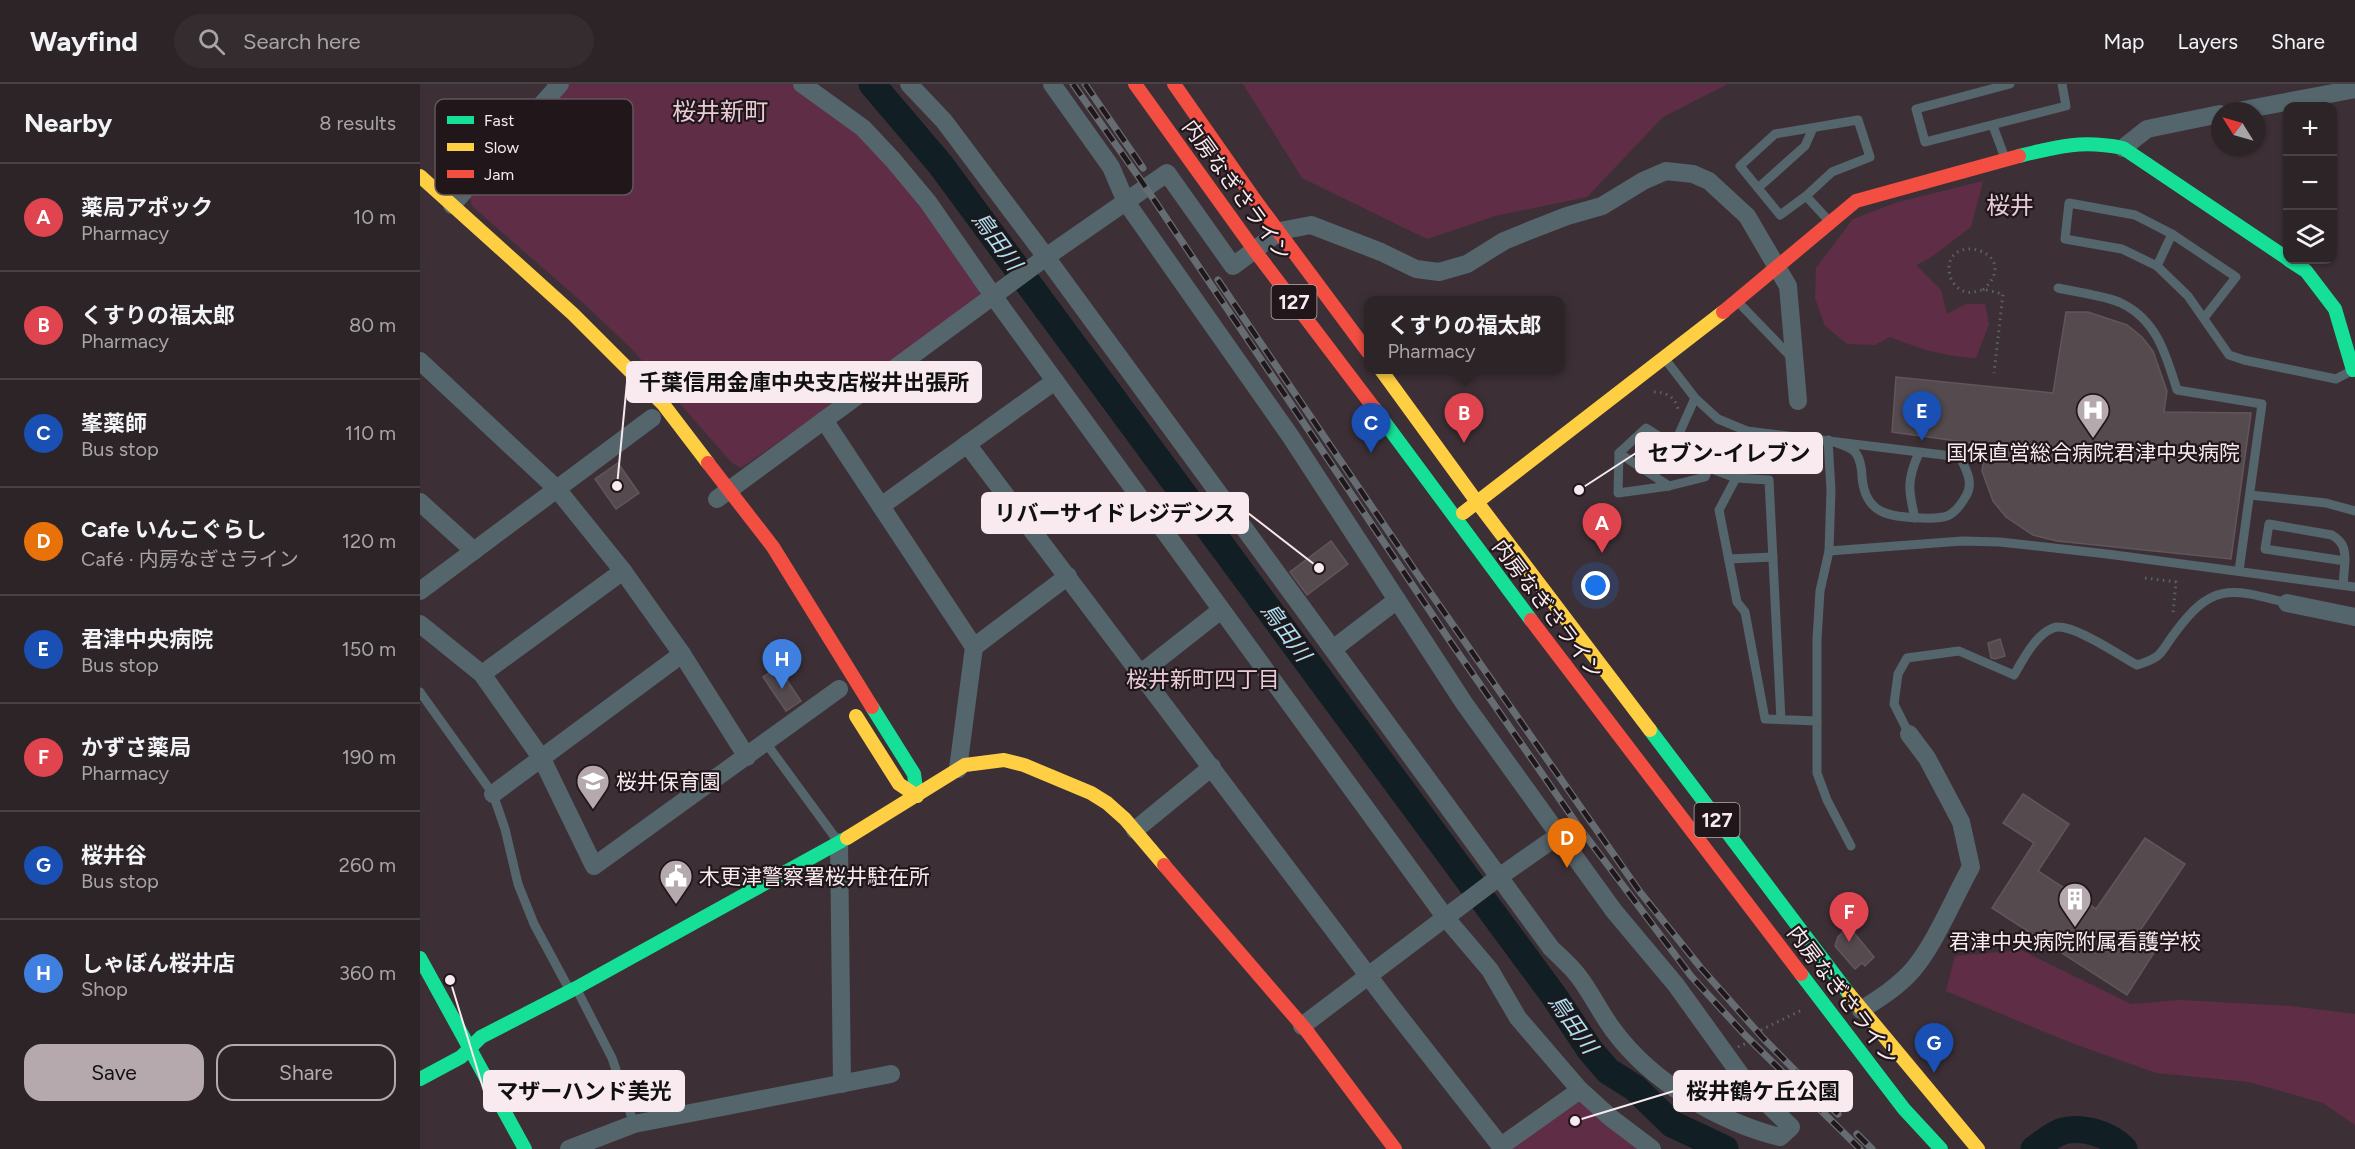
<!DOCTYPE html>
<html lang="en">
<head>
<meta charset="utf-8">
<style>
	body { margin:0; font-family:Figtree,"Noto Sans JP",sans-serif; background:#352c30; color:#f1f3f6 }
	.controls { position:absolute; right:18px; top:18px; display:grid; overflow:hidden; border-radius:12px; box-shadow:0 2px 4px #0004 }
	.controls button { width:54px; height:54px; display:grid; place-items:center; padding:0; border:0; border-bottom:2px solid #484145; background:#2d2428; color:#f1f3f6; font:30px sans-serif }
	.compass { position:absolute; left:1791px; top:18px; width:54px; height:54px; border-radius:50%; background:#2d2428; box-shadow:0 2px 4px #0004; rotate:307deg }
	.you { position:absolute; left:1176px; top:502px; width:21px; height:21px; margin:-15px; border:4px solid #fff; border-radius:50%; background:#1a73e8; box-shadow:0 0 0 9px #1a73e833 }
	.badge { display:grid; place-items:center; width:39px; height:39px; border-radius:50%; background:#b6a9ae; color:#fff; font-size:20px; font-weight:700 }
	.pin { position:absolute; translate:-50% -50px; filter:drop-shadow(0 2px 3px #0008) }
	.pin::after { content:''; position:absolute; top:32px; width:21px; height:18px; background:inherit; clip-path:polygon(0 0,100% 0,50% 100%) }
	.popup { position:absolute; left:944px; top:212px; width:201px; height:78px; box-sizing:border-box; display:grid; place-content:center; border-radius:12px; background:#2d2428; filter:drop-shadow(0 2px 4px #0005); font-size:20px; white-space:nowrap; color:#a7a4a8 }
	.popup b { font-size:22px; color:#f1f3f6 }
	.popup::after { content:''; position:absolute; left:50%; top:100%; margin-left:-12px; border:12px solid transparent; border-top-color:#2d2428 }
	.list { margin:0; padding:0; list-style:none }
	h2 { display:flex; justify-content:space-between; align-items:center; height:78px; margin:0; padding:0 24px; font-size:26px }
	h2 small { font-size:20px; font-weight:400; color:#a7a4a8 }
	.list li { display:grid; grid-template-columns:39px 1fr auto; gap:18px; align-items:center; box-sizing:border-box; height:108px; padding:0 24px; border-top:2px solid #484145 }
	.list b { display:block; font-size:22px; white-space:nowrap }
	.list p { margin:0; font-size:20px; white-space:nowrap; color:#a7a4a8 }
	.list em { font-size:20px; font-style:normal; color:#a7a4a8 }
	.actions { display:flex; gap:12px; padding:18px 24px }
	.actions a { flex:1; padding:14px 0; border:2px solid #b6a9ae; border-radius:18px; text-align:center; font-size:21px; color:#b6a9ae }
	.actions .main { background:#b6a9ae; color:#111 }
	.icon { flex:none; width:33px; height:33px; fill:none; stroke:currentColor; stroke-width:2; stroke-linecap:round; stroke-linejoin:round }
	.map { position:relative; flex:none; width:1935px; height:1065px; overflow:hidden }
	header { display:flex; align-items:center; gap:36px; box-sizing:border-box; height:84px; padding:0 30px; background:#2d2428; border-bottom:2px solid #484145 }
	header strong { font-size:28px }
	nav { display:flex; gap:33px; margin-inline-start:auto; font-size:21px }
	.search { width:420px; height:54px; background:#352c30; display:flex; align-items:center; gap:15px; box-sizing:border-box; padding:0 21px; border-radius:33px; color:#a7a4a8; font-size:22px }
	main { display:flex }
	aside { flex:1; background:#2d2428 }
	.map>svg:first-child { display:block }
</style>
</head>
<body>
<header>
<strong>Wayfind</strong>
<div class="search"><svg class="icon" aria-label="search" viewBox="0 0 24 24"><circle cx="10" cy="10" r="6"/><path d="M15 15l6 6"/></svg>Search here</div>
<nav><a>Map</a><a>Layers</a><a>Share</a></nav>
</header>
<main>
<aside>
<h2>Nearby<small>8 results</small></h2>
<ul class="list">
<li><span class="badge" style="background:#e0444e">A</span><div><b>薬局アポック</b><p>Pharmacy</p></div><em>10 m</em></li>
<li><span class="badge" style="background:#e0444e">B</span><div><b>くすりの福太郎</b><p>Pharmacy</p></div><em>80 m</em></li>
<li><span class="badge" style="background:#1a4fb4">C</span><div><b>峯薬師</b><p>Bus stop</p></div><em>110 m</em></li>
<li><span class="badge" style="background:#e8710a">D</span><div><b>Cafe いんこぐらし</b><p>Café · 内房なぎさライン</p></div><em>120 m</em></li>
<li><span class="badge" style="background:#1a4fb4">E</span><div><b>君津中央病院</b><p>Bus stop</p></div><em>150 m</em></li>
<li><span class="badge" style="background:#e0444e">F</span><div><b>かずさ薬局</b><p>Pharmacy</p></div><em>190 m</em></li>
<li><span class="badge" style="background:#1a4fb4">G</span><div><b>桜井谷</b><p>Bus stop</p></div><em>260 m</em></li>
<li><span class="badge" style="background:#3f7fe0">H</span><div><b>しゃぼん桜井店</b><p>Shop</p></div><em>360 m</em></li>
</ul>
<div class="actions"><a class="main">Save</a><a>Share</a></div>
</aside>
<div class="map">
<svg width="1935" height="1065" viewBox="0 0 1935 1065">
	<rect width="100%" height="100%" fill="#3c3036"/>
	<g fill="#602d46">
		<polygon points="149,0 375,0 400,17 473,83 559,207 560,213 402,328 321,384 312,379 210,263 162,218 52,122 50,114"/>
		<polygon points="823,0 1308,0 1243,33 1167,113 1075,132 1007,155 882,94"/>
		<path d="M1563,97L1551,143L1510,174L1496,181L1521,206L1527,230L1546,220H1565L1569,240L1556,274C1526,273 1497,264 1470,253L1455,261L1427,260L1405,242L1395,214L1396,184L1433,135L1478,118Z"/>
		<polygon points="1601,866 1711,920 1759,916 1871,922 1935,930 1935,1041 1903,1019 1829,998 1736,989 1649,958 1526,907 1535,872"/>
		<polygon points="1155,1013 1225,1065 1092,1065"/>
	</g>
	<g fill="none" stroke-linecap="round" stroke-linejoin="round">
		<g stroke="#111e23" stroke-width="27">
			<polyline points="452,0 520,80 1134,912 1170,966 1188,987 1215,1004 1252,1040 1305,1065"/>
			<path d="M1614,1065C1623,1059 1633,1050 1643,1047C1663,1042 1689,1050 1704,1065"/>
		</g>
	</g>
	<g fill="#554b4f" stroke="#61565b" stroke-width="1.5">
		<polygon points="1646,228 1668,228 1707,241 1722,253 1733,267 1747,307 1744,328 1831,329 1811,475 1637,457 1613,451 1586,433 1573,417 1562,387 1566,361 1472,348 1476,293 1633,309"/>
		<polygon points="198,379 219,409 196,425 175,395"/>
		<polygon points="911,457 928,480 887,511 870,488"/>
		<polygon points="1580,555 1585,572 1575,575 1571,574 1568,559"/>
		<polygon points="358,583 381,617 366,627 343,593"/>
		<polygon points="1603,710 1649,740 1618,787 1676,825 1725,754 1765,780 1717,851 1737,864 1707,911 1572,824 1614,759 1583,739"/>
		<polygon points="1426,839 1454,873 1445,882 1442,879 1435,885 1415,862 1418,853 1422,849"/>
	</g>
	<g fill="none" stroke-linecap="round" stroke-linejoin="round">
		<g stroke="#5b6369" stroke-width="3" stroke-dasharray="1.5 4.5" stroke-linecap="butt">
			<path d="M1563,206C1606,166 1519,145 1530,192C1532,199 1538,206 1546,208C1553,210 1557,206 1564,206C1570,206 1577,209 1583,210L1574,289"/>
			<path d="M1234,308C1246,308 1255,313 1258,325"/>
			<polyline points="1725,494 1756,498 1753,530"/>
			<polyline points="1341,946 1382,926"/>
			<polyline points="1318,963 1327,959"/>
		</g>
		<g stroke="#54656c" stroke-width="9">
			<polyline points="1590,0 1496,25 1505,58 1646,22 1642,0"/>
			<polyline points="1573,42 1585,74"/>
			<polyline points="1338,104 1385,62 1393,44"/>
			<polyline points="1386,112 1412,88 1450,73 1438,36 1355,50 1320,82 1360,131 1386,112 1409,137"/>
			<polyline points="1737,182 1752,150"/>
			<path d="M1638,204C1655,208 1687,212 1701,219C1737,236 1746,271 1757,306L1842,320L1819,487"/>
			<polyline points="1318,218 1371,273"/>
			<polyline points="1784,234 1816,193 1752,150 1715,131 1649,119 1645,155 1702,165 1737,182 1768,212 1809,271 1824,276 1916,295 1933,286"/>
			<path d="M1245,275L1275,314L1298,335L1327,347L1540,373C1546,385 1554,399 1546,412C1533,434 1526,435 1501,434C1469,433 1445,430 1442,393C1442,385 1440,373 1434,367C1428,362 1416,359 1408,356"/>
			<polyline points="1408,356 1411,406 1409,467 1542,457 1580,458 1687,470 1935,503"/>
			<polyline points="1254,361 1275,314"/>
			<polyline points="1199,369 1249,402"/>
			<polyline points="1289,384 1285,393 1249,402 1198,409 1199,369 1226,344 1289,384 1316,394"/>
			<polyline points="1830,411 1906,419 1935,427"/>
			<path d="M1495,434C1488,406 1487,395 1499,369"/>
			<polyline points="1409,467 1400,507 1397,555 1397,689 1407,716 1431,762"/>
			<polyline points="1309,475 1353,473"/>
			<path d="M1923,501L1925,477L1845,465L1849,440L1912,451C1923,458 1925,464 1925,477"/>
			<polyline points="0,608 73,710 85,745 98,800 114,840 149,905"/>
			<polyline points="1361,636 1349,396 1316,394 1299,426 1317,518 1325,528 1345,635 1397,637"/>
			<path d="M1489,650L1474,620L1478,590L1487,574L1539,567L1594,591C1603,576 1615,551 1633,544C1650,537 1700,572 1717,581C1743,573 1739,570 1754,550C1792,498 1810,504 1867,519"/>
			<polyline points="346,659 417,756"/>
			<polyline points="156,904 192,974 214,1040"/>
		</g>
		<g stroke="#54656c" stroke-width="18">
			<polyline points="382,0 443,44 473,76 508,118 574,213 1025,833 1070,886 1098,934 1160,1006 1191,1034 1232,1065"/>
			<path d="M489,0L524,37L626,173L1131,864C1140,873 1151,882 1159,893C1172,910 1181,930 1194,947C1232,998 1299,1038 1360,1053L1371,1043L1328,1001L1256,901L1194,827L1139,751L1044,619L871,353L706,118L691,83L632,0"/>
			<polyline points="1818,27 1935,5"/>
			<polyline points="1703,64 1727,45 1800,30"/>
			<polyline points="32,121 140,0"/>
			<polyline points="0,277 137,405 203,487 262,570 327,673"/>
			<polyline points="404,336 554,563 538,685"/>
			<polyline points="547,360 971,922 1083,1065"/>
			<polyline points="297,415 626,173 747,89 813,182 860,147 891,141 961,168 996,185 1019,188 1047,180 1084,157 1106,148 1147,132 1182,122 1223,97 1246,87 1273,90 1289,97 1327,132 1368,202 1378,317"/>
			<polyline points="0,418 54,467"/>
			<polyline points="461,422 635,297"/>
			<polyline points="0,507 232,334"/>
			<polyline points="1867,519 1935,533"/>
			<polyline points="0,540 62,590 122,675 174,782 419,605"/>
			<polyline points="554,563 648,492"/>
			<polyline points="913,565 977,516"/>
			<polyline points="721,589 801,526"/>
			<polyline points="62,590 203,487"/>
			<polyline points="73,710 262,570"/>
			<polyline points="715,746 792,683"/>
			<polyline points="419,758 422,1000"/>
			<path d="M1441,926C1458,915 1476,904 1490,889C1514,863 1533,815 1551,783L1541,738L1507,674L1489,650"/>
			<polyline points="882,942 1079,793 1139,751"/>
			<polyline points="1081,1062 1160,1006"/>
			<polyline points="149,1065 214,1040 471,990"/>
		</g>
		<g stroke="#16e098" stroke-width="14">
			<path d="M1599,72C1639,62 1662,56 1703,64L1868,175"/>
			<polyline points="1869,176 1886,187 1915,225 1933,286"/>
			<polyline points="954,324 1111,536"/>
			<polyline points="452,623 494,690 497,712"/>
			<polyline points="1230,646 1429,910"/>
			<polyline points="0,874 105,1065"/>
			<polyline points="1381,890 1484,1025 1521,1065"/>
			<polyline points="0,995 41,973 61,953 156,904 427,754"/>
		</g>
		<g stroke="#ffcf43" stroke-width="14">
			<polyline points="0,92 153,230 243,320 288,379"/>
			<polyline points="961,286 1057,418 1230,646"/>
			<polyline points="1043,429 1303,228"/>
			<polyline points="436,632 479,700 497,712"/>
			<polyline points="427,754 545,681 584,676 604,681 671,709 687,719 705,735 744,781"/>
			<polyline points="1429,910 1558,1065"/>
		</g>
		<g stroke="#f24e42" stroke-width="14">
			<polyline points="715,0 835,167 954,324"/>
			<polyline points="754,0 835,116 948,268"/>
			<polyline points="1303,228 1436,117 1599,72"/>
			<polyline points="288,379 353,463 452,623"/>
			<polyline points="1111,536 1381,890"/>
			<polyline points="744,781 886,946 975,1065"/>
		</g>
		<defs>
			<g id="rail">
				<polyline points="653,0 720,95 1032,560 1159,743 1271,892 1325,951 1440,1065"/>
				<polyline points="665,0 723,84"/>
				<polyline points="798,196 998,491 1220,808 1281,884 1342,953 1418,1030"/>
				<polyline points="1437,1050 1452,1065"/>
			</g>
		</defs>
		<use href="#rail" stroke="#666d72" stroke-width="7"/>
		<use href="#rail" stroke="#21171b" stroke-width="4.5" stroke-dasharray="14" stroke-linecap="butt"/>
	</g>
	<defs>
		<symbol id="hospital-pin" viewBox="-11 -11 22 30"><path d="M0 17L-7.5 6A9.5 9.5 0 1 1 7.5 6Z" fill="#b6a9ae" stroke="#21171b"/><path d="M-5-5h3v3.5h4V-5h3V5h-3V1.5h-4V5h-3Z" fill="#fff"/></symbol>
		<symbol id="school-pin" viewBox="-11 -11 22 30"><path d="M0 17L-7.5 6A9.5 9.5 0 1 1 7.5 6Z" fill="#b6a9ae" stroke="#21171b"/><path d="M0-5L7-2L0 1L-7-2ZM-4 1L0 2.5L4 1V4Q0 6-4 4Z" fill="#fff"/></symbol>
		<symbol id="civic-pin" viewBox="-11 -11 22 30"><path d="M0 17L-7.5 6A9.5 9.5 0 1 1 7.5 6Z" fill="#b6a9ae" stroke="#21171b"/><path d="M-.6-6.5H3V-4.5H.6V-3L4-1V1h2V6H-6V1h2V-1L-.6-3ZM-1.2 2.5V6h2.4V2.5Z" fill="#fff"/></symbol>
		<symbol id="building-pin" viewBox="-11 -11 22 30"><path d="M0 17L-7.5 6A9.5 9.5 0 1 1 7.5 6Z" fill="#b6a9ae" stroke="#21171b"/><path d="M-4-6H4V6H1V3H-1V6H-4ZM-2.5-4.3h1.7v1.8h-1.7ZM.8-4.3h1.7v1.8H.8ZM-2.5-1h1.7V.8h-1.7ZM.8-1h1.7V.8H.8Z" fill="#fff"/></symbol>
	</defs>
	<g fill-rule="evenodd">
		<use href="#hospital-pin" x="1654" y="307" width="38" height="52"/>
		<use href="#school-pin" x="154" y="678" width="38" height="52"/>
		<use href="#civic-pin" x="237" y="773" width="38" height="52"/>
		<use href="#building-pin" x="1636" y="796" width="38" height="52"/>
	</g>
	<g text-anchor="middle" dominant-baseline="central" stroke-width="4.5" stroke-linejoin="round" paint-order="stroke">
		<g fill="#21171b" stroke="#b8abaf" stroke-width="1.5">
			<rect x="851.5" y="201" width="45" height="34" rx="4.5"/>
			<rect x="1274.5" y="719" width="45" height="34" rx="4.5"/>
		</g>
		<g font-size="20" font-weight="bold" fill="#f8eaef">
			<text x="874" y="218">127</text>
			<text x="1297" y="736">127</text>
		</g>
		<g font-size="21" fill="#f8eaef" stroke="#21171b">
			<text transform="translate(817 106) rotate(54)">内房なぎさライン</text>
			<text transform="translate(1128 525) rotate(53)">内房なぎさライン</text>
			<text transform="translate(1423 911) rotate(53)">内房なぎさライン</text>
		</g>
		<g font-size="21" fill="#f8eaef" stroke="#21171b">
			<text x="1673" y="368">国保直営総合病院君津中央病院</text>
			<text x="196" y="697" text-anchor="start">桜井保育園</text>
			<text x="279" y="792" text-anchor="start">木更津警察署桜井駐在所</text>
			<text x="1655" y="857">君津中央病院附属看護学校</text>
		</g>
		<g font-size="22" font-style="italic" fill="#ade0f2" stroke="#21171b">
			<text transform="translate(577 157) rotate(54)">鳥田川</text>
			<text transform="translate(866 548) rotate(54)">鳥田川</text>
			<text transform="translate(1153 940) rotate(55)">鳥田川</text>
		</g>
		<g font-size="22" fill="#e7cbd7" stroke="#21171b">
			<text x="783" y="595">桜井新町四丁目</text>
		</g>
		<g font-size="24" fill="#e7cbd7" stroke="#21171b">
			<text x="300" y="27">桜井新町</text>
			<text x="1590" y="121">桜井</text>
		</g>
	</g>
	<rect x="15" y="15" width="198" height="96" rx="9" fill="#21171b" stroke="#62565b" stroke-width="1.5"/>
	<rect x="27" y="32" width="27" height="8" fill="#16e098"/>
	<rect x="27" y="59" width="27" height="8" fill="#ffcf43"/>
	<rect x="27" y="86" width="27" height="8" fill="#f24e42"/>
	<g font-size="16" fill="#f8eaef">
		<text x="64" y="42">Fast</text>
		<text x="64" y="69">Slow</text>
		<text x="64" y="96">Jam</text>
	</g>
	<path fill="none" stroke="#f8eaef" stroke-width="2" d="M197 402L207 298M1159 406L1216 369M899 484L828 429M30 896L64 1007M1155 1037L1254 1007"/>
	<g fill="#f8eaef" stroke="#21171b" stroke-width="2">
		<circle cx="197" cy="402" r="6"/>
		<circle cx="1159" cy="406" r="6"/>
		<circle cx="899" cy="484" r="6"/>
		<circle cx="30" cy="896" r="6"/>
		<circle cx="1155" cy="1037" r="6"/>
	</g>
	<g fill="#f8eaef" stroke="#f8eaef" stroke-width="2">
		<rect x="207" y="278" width="354" height="40" rx="6"/>
		<rect x="1216" y="349" width="186" height="40" rx="6"/>
		<rect x="562" y="409" width="266" height="40" rx="6"/>
		<rect x="64" y="987" width="200" height="40" rx="6"/>
		<rect x="1254" y="987" width="178" height="40" rx="6"/>
	</g>
	<g font-size="22" text-anchor="middle" font-weight="bold" fill="#111">
		<text x="384" y="306">千葉信用金庫中央支店桜井出張所</text>
		<text x="1309" y="377">セブン-イレブン</text>
		<text x="695" y="437">リバーサイドレジデンス</text>
		<text x="164" y="1015">マザーハンド美光</text>
		<text x="1343" y="1015">桜井鶴ケ丘公園</text>
	</g>
</svg>
<div class="controls">
<button>+</button>
<button>−</button>
<button><svg class="icon" aria-label="layers" viewBox="0 0 24 24"><path d="M12 4l9 5-9 5-9-5zM3 14l9 5 9-5"/></svg></button>
</div>
<svg class="compass" viewBox="-18 -18 36 36"><path d="M0-13l5 13h-10z" fill="#e53935"/><path d="M0 13l5-13h-10z" fill="#a7a4a8"/></svg>
<div class="you"></div>
<div class="pin badge" style="left:1182px;top:469px;background:#e0444e">A</div>
<div class="pin badge" style="left:1044px;top:359px;background:#e0444e">B</div>
<div class="popup"><b>くすりの福太郎</b>Pharmacy</div>
<div class="pin badge" style="left:951px;top:369px;background:#1a4fb4">C</div>
<div class="pin badge" style="left:1147px;top:784px;background:#e8710a">D</div>
<div class="pin badge" style="left:1502px;top:357px;background:#1a4fb4">E</div>
<div class="pin badge" style="left:1429px;top:858px;background:#e0444e">F</div>
<div class="pin badge" style="left:1514px;top:989px;background:#1a4fb4">G</div>
<div class="pin badge" style="left:362px;top:605px;background:#3f7fe0">H</div>
</div>
</main>
</body>
</html>
